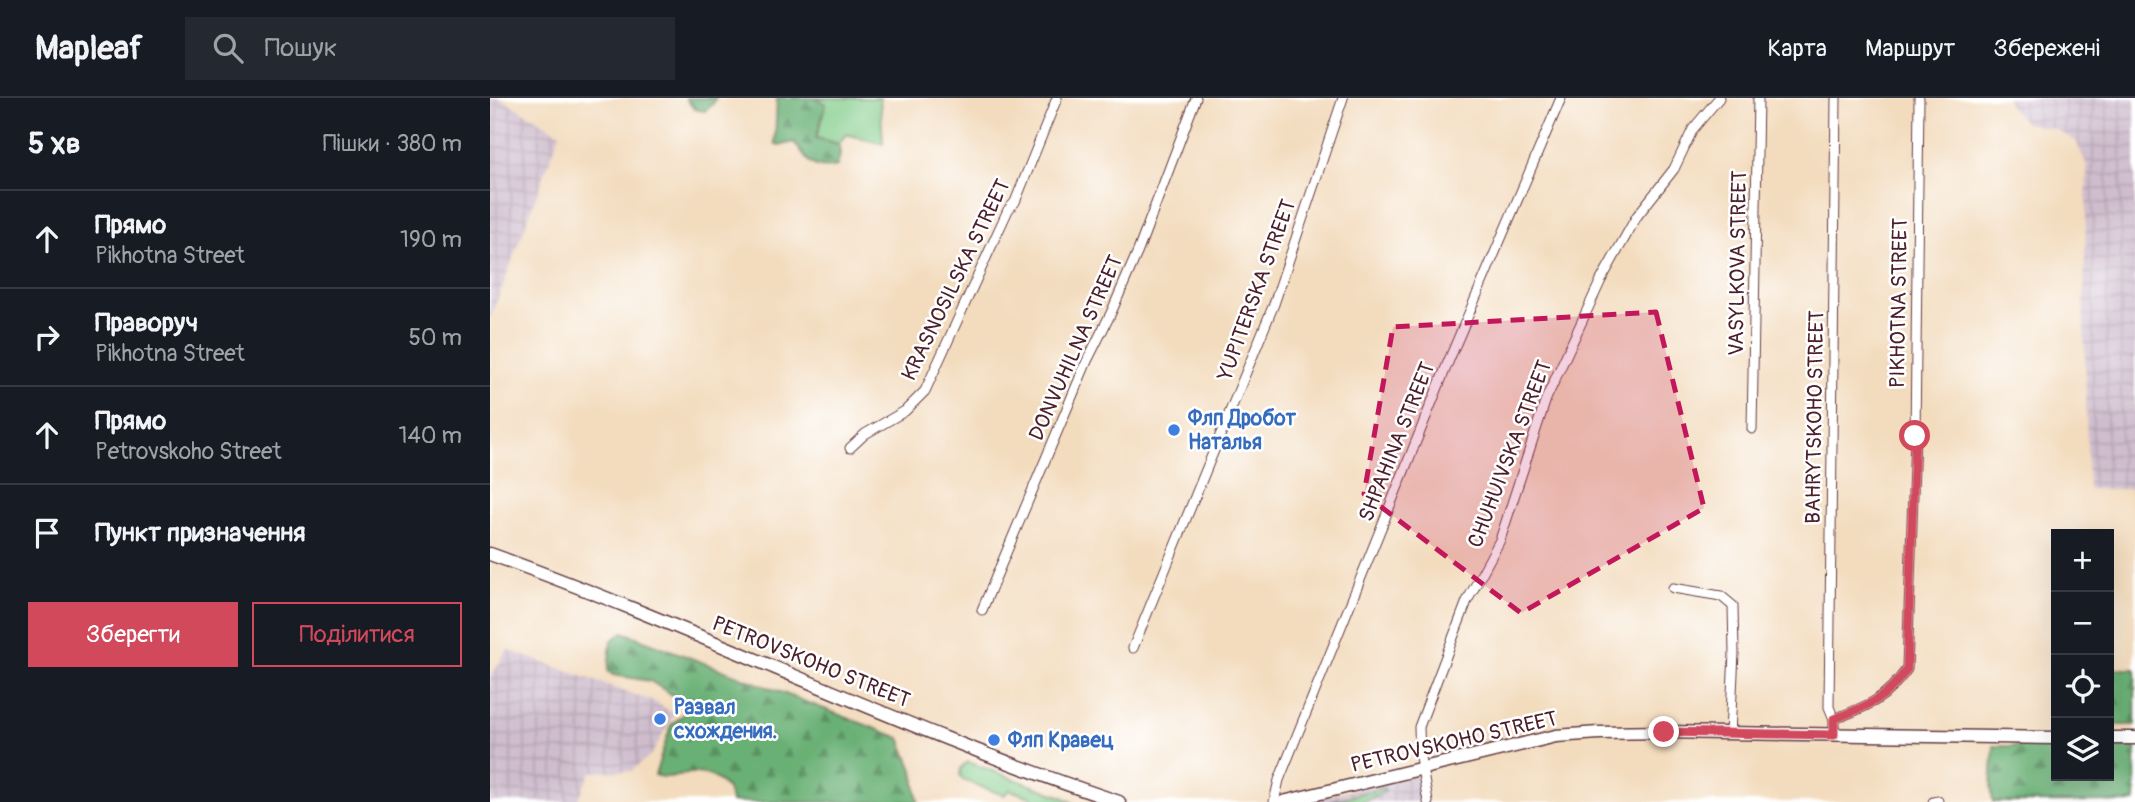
<!DOCTYPE html>
<html lang="uk">
<head>
<meta charset="utf-8">
<style>
	body { margin:0; font-family:Pangolin,sans-serif; background:#242831; color:#f1f3f6 }
	.controls { position:absolute; right:21px; bottom:21px; display:grid; overflow:hidden; border-radius:0px; box-shadow:0 7px 28px #0002 }
	.controls button { width:63px; height:63px; display:grid; place-items:center; padding:0; border:0; border-bottom:2px solid #363941; background:#171b24; color:#f1f3f6; font:35px sans-serif }
	.stop { position:absolute; width:21px; height:21px; margin:-16px; border:5px solid #d1495b; border-radius:50%; background:#fff }
	.stop.end { background:#d1495b; border-color:#fff; box-shadow:0 2px 7px #0008 }
	.list { margin:0; padding:0; list-style:none }
	h2 { display:flex; justify-content:space-between; align-items:center; height:91px; margin:0; padding:0 28px; font-size:30px }
	h2 small { font-size:23px; font-weight:400; color:#9ea1a6 }
	.list li { display:grid; grid-template-columns:46px 1fr auto; gap:21px; align-items:center; box-sizing:border-box; height:98px; padding:0 28px; border-top:2px solid #363941 }
	.list b { display:block; font-size:26px; white-space:nowrap }
	.list p { margin:0; font-size:23px; white-space:nowrap; color:#9ea1a6 }
	.list em { font-size:23px; font-style:normal; color:#9ea1a6 }
	.actions { display:flex; gap:14px; padding:21px 28px }
	.actions a { flex:1; padding:16px 0; border:2px solid #d1495b; border-radius:0px; text-align:center; font-size:24px; color:#d1495b }
	.actions .main { background:#d1495b; color:#fff }
	.icon { flex:none; width:38px; height:38px; fill:none; stroke:currentColor; stroke-width:2; stroke-linecap:round; stroke-linejoin:round }
	.map { position:relative; flex:none; width:1645px; height:704px; overflow:hidden }
	header { display:flex; align-items:center; gap:42px; box-sizing:border-box; height:98px; padding:0 35px; background:#171b24; border-bottom:2px solid #363941 }
	header strong { font-size:33px }
	nav { display:flex; gap:38px; margin-inline-start:auto; font-size:24px }
	.search { width:490px; height:63px; background:#242831; display:flex; align-items:center; gap:18px; box-sizing:border-box; padding:0 24px; border-radius:0px; color:#9ea1a6; font-size:26px }
	main { display:flex }
	aside { flex:1; background:#171b24 }
	.map>svg:first-child { display:block }
</style>
</head>
<body>
<header>
<strong>Mapleaf</strong>
<div class="search"><svg class="icon" aria-label="search" viewBox="0 0 24 24"><circle cx="10" cy="10" r="6"/><path d="M15 15l6 6"/></svg>Пошук</div>
<nav><a>Карта</a><a>Маршрут</a><a>Збережені</a></nav>
</header>
<main>
<aside>
<h2>5 хв<small>Пішки · 380 m</small></h2>
<ul class="list">
<li><svg class="icon" aria-label="ahead" viewBox="0 0 24 24"><path d="M12 20V5M6 11l6-6 6 6"/></svg><div><b>Прямо</b><p>Pikhotna Street</p></div><em>190 m</em></li>
<li><svg class="icon" aria-label="right" viewBox="0 0 24 24"><path d="M7 20v-9h11M14 6l5 5-5 5"/></svg><div><b>Праворуч</b><p>Pikhotna Street</p></div><em>50 m</em></li>
<li><svg class="icon" aria-label="ahead" viewBox="0 0 24 24"><path d="M12 20V5M6 11l6-6 6 6"/></svg><div><b>Прямо</b><p>Petrovskoho Street</p></div><em>140 m</em></li>
<li><svg class="icon" aria-label="arrive" viewBox="0 0 24 24"><path d="M6 21V4h12l-3 4 3 4H6"/></svg><div><b>Пункт призначення</b></div></li>
</ul>
<div class="actions"><a class="main">Зберегти</a><a>Поділитися</a></div>
</aside>
<div class="map">
<svg width="1645" height="704" viewBox="0 0 1645 704">
	<defs>
		<pattern id="industrial-grid" width="8" height="8" patternUnits="userSpaceOnUse" patternTransform="scale(1.75)"><rect width="8" height="8" fill="#cfbdce"/><path d="M0 4h8M4 0v8" fill="none" stroke="#b3a2b1"/></pattern>
		<pattern id="forest-firs" width="22" height="20" patternUnits="userSpaceOnUse" patternTransform="scale(1.75)"><rect width="22" height="20" fill="#69b075"/><path d="M5 1l3.5 6h-7zM16 11l3.5 6h-7z" fill="#588f60"/></pattern>
	</defs>
	<rect width="100%" height="100%" fill="#fff"/>
	<filter id="ink" filterUnits="userSpaceOnUse"><feTurbulence type="fractalNoise" baseFrequency=".0143" numOctaves="2"/><feDisplacementMap in="SourceGraphic" scale="14" xChannelSelector="R" yChannelSelector="G"/><feConvolveMatrix kernelMatrix="1 2 1 2 8 2 1 2 1" color-interpolation-filters="sRGB"/></filter>
	<filter id="wash" filterUnits="userSpaceOnUse"><feTurbulence type="fractalNoise" baseFrequency=".00686" numOctaves="4" result="noise"/><feDisplacementMap in="SourceGraphic" scale="28" xChannelSelector="R" yChannelSelector="G"/><feGaussianBlur stdDeviation="1.57" result="paint"/><feColorMatrix in="noise" values="0 0 0 0 0 0 0 0 0 0 0 0 0 0 0 0 0 1.4 0 .05"/><feComposite in="paint" operator="in"/></filter>
	<g filter="url(#wash)">
		<rect width="100%" height="100%" fill="#f3dcbe"/>
		<g fill="url(#industrial-grid)">
			<polygon points="0,0 10,0 70,35 0,221"/>
			<polygon points="1517,0 1645,0 1645,391 1598,391 1594,217 1597,68 1586,43 1565,31 1535,25 1518,6"/>
			<polygon points="18,552 165,604 184,616 162,656 141,673 101,674 87,704 0,704 0,579"/>
			<polygon points="933,676 938,704 811,704"/>
		</g>
		<g fill="#82cc89" stroke="#66765a" stroke-width="2">
			<polygon points="325,0 390,0 393,46 356,36 349,46 326,40 336,6"/>
			<polygon points="478,664 573,699 582,704 555,704 520,692 514,697 473,682 470,677 471,670"/>
			<polygon points="894,690 895,694 871,704 841,703"/>
		</g>
		<g fill="url(#forest-firs)" stroke="#5a6850" stroke-width="2">
			<polygon points="196,0 226,0 223,6 215,13 204,11"/>
			<path d="M287,0H325L336,6L326,40L349,46L350,57L347,68C322,74 317,62 304,44L289,48L285,45Z"/>
			<path d="M133,534L410,640L423,672L428,704H241C239,685 222,675 204,675C187,674 183,683 165,677L181,627L194,616L192,603L160,583L123,577L118,573L121,543Z"/>
			<rect x="1619" y="571" width="26" height="56"/>
			<polygon points="1504,648 1566,648 1566,678 1619,678 1619,649 1645,649 1645,704 1503,704 1501,688"/>
		</g>
	</g>
	<g filter="url(#ink)">
		<g fill="none" stroke-linecap="round" stroke-linejoin="round">
			<defs>
				<g id="minor">
					<polyline points="1262,331 1268,0"/>
					<polyline points="360,350 375,336 415,313 435,293 518,112 525,104 567,0"/>
					<polyline points="1183,490 1231,498 1243,508 1244,555 1240,636"/>
					<polyline points="492,512 597,263 621,215 648,153 706,0"/>
					<polyline points="643,550 784,206 853,0"/>
					<path d="M1344,621C1378,608 1395,602 1417,571L1425,338L1429,0"/>
					<polyline points="1344,637 1344,621 1339,609 1346,0"/>
					<polyline points="784,704 789,682 959,262 1071,0"/>
					<polyline points="938,704 930,659 929,629 977,503 1010,442 1056,301 1111,182 1147,118 1184,71 1203,31 1229,0"/>
					<polyline points="1443,704 1448,703"/>
				</g>
				<g id="major">
					<path d="M0,456C212,532 415,633 629,704"/>
					<polyline points="1619,640 1645,640"/>
					<polyline points="793,704 1066,638 1109,635 1174,634 1566,640"/>
				</g>
			</defs>
			<use href="#minor" stroke="#633b41" stroke-width="11"/>
			<use href="#major" stroke="#633b41" stroke-width="15"/>
			<use href="#minor" stroke="#fff" stroke-width="9"/>
			<use href="#major" stroke="#fff" stroke-width="12"/>
		</g>
	</g>
	<g fill="none" stroke-linecap="round" stroke-linejoin="round" filter="url(#ink)">
		<path stroke="#d1495b" stroke-width="9" d="M1174,634L1344,637V621C1378,608 1395,602 1417,571L1425,338"/>
	</g>
	<path fill="#c2185b" fill-opacity="0.2" stroke="#c2185b" stroke-width="5" stroke-dasharray="14 9" stroke-linejoin="round" d="M1166,214L1214,410L1031,515L874,396L903,229Z"/>
	<g fill="#3f7fe0" stroke="#fff" stroke-width="2.5">
		<circle cx="684" cy="332" r="7"/>
		<circle cx="170" cy="621" r="7"/>
		<circle cx="504" cy="642" r="7"/>
	</g>
	<g text-anchor="middle" dominant-baseline="central" stroke-width="5" stroke-linejoin="round" paint-order="stroke">
		<g font-size="21" fill="#4a1f2b" stroke="#fff">
			<text transform="translate(1248 165) rotate(-89)">VASYLKOVA STREET</text>
			<text transform="translate(466 182) rotate(-64)">KRASNOSILSKA STREET</text>
			<text transform="translate(767 192) rotate(-70)">YUPITERSKA STREET</text>
			<text transform="translate(1409 205) rotate(-89)">PIKHOTNA STREET</text>
			<text transform="translate(586 250) rotate(-66)">DONVUHILNA STREET</text>
			<text transform="translate(1325 319) rotate(-89)">BAHRYTSKOHO STREET</text>
			<text transform="translate(907 344) rotate(-68)">SHPAHINA STREET</text>
			<text transform="translate(1020 356) rotate(-69)">CHUHUIVSKA STREET</text>
			<text transform="translate(321 564) rotate(22)">PETROVSKOHO STREET</text>
			<text transform="translate(964 644) rotate(-13)">PETROVSKOHO STREET</text>
		</g>
		<g font-size="21" font-weight="bold" fill="#366cbe" stroke="#fff" text-anchor="start">
			<text x="698" y="320">Флп Дробот<tspan x="698" dy="24">Наталья</tspan></text>
			<text x="184" y="609">Развал<tspan x="184" dy="24">схождения.</tspan></text>
			<text x="518" y="642">Флп Кравец</text>
		</g>
	</g>
</svg>
<div class="controls">
<button>+</button>
<button>−</button>
<button><svg class="icon" aria-label="locate" viewBox="0 0 24 24"><circle cx="12" cy="12" r="6"/><path d="M12 2v4M12 18v4M2 12h4M18 12h4"/></svg></button>
<button><svg class="icon" aria-label="layers" viewBox="0 0 24 24"><path d="M12 4l9 5-9 5-9-5zM3 14l9 5 9-5"/></svg></button>
</div>
<div class="stop" style="left:1425px;top:338px"></div>
<div class="stop end" style="left:1174px;top:634px"></div>
</div>
</main>
</body>
</html>
